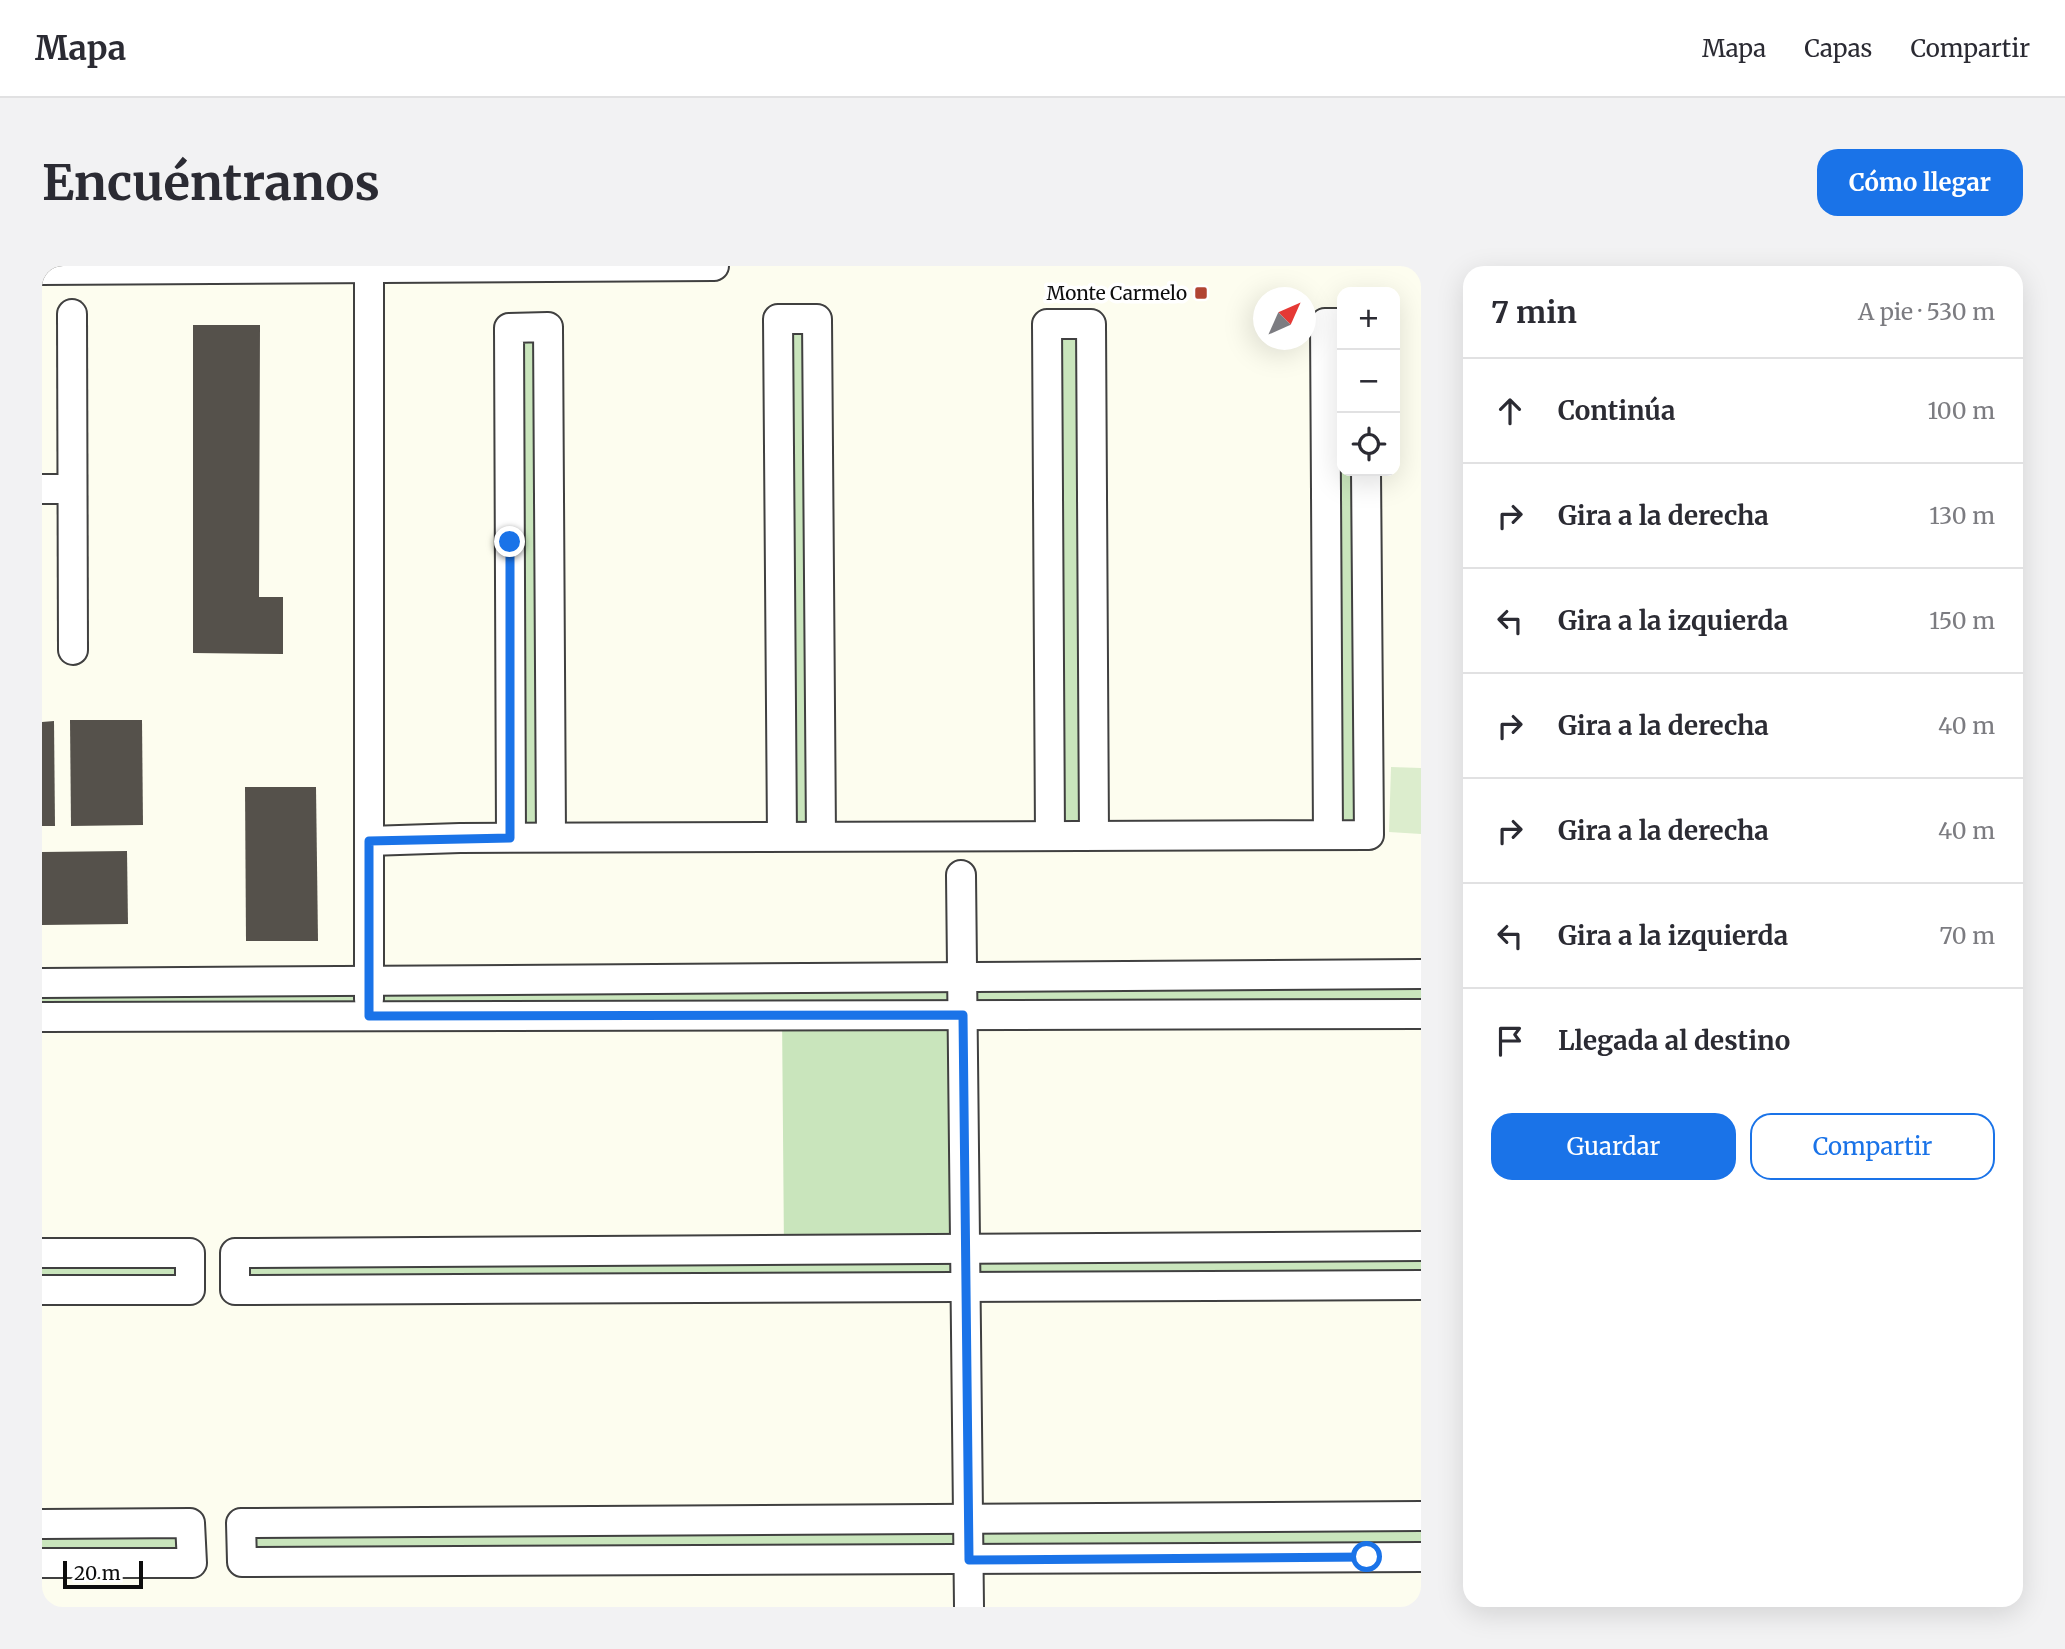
<!DOCTYPE html>
<html lang="es">
<head>
<meta charset="utf-8">
<style>
	body { margin:0; font-family:Merriweather,serif; background:#f2f2f3; color:#2b2b33 }
	.controls { position:absolute; right:21px; top:21px; display:grid; overflow:hidden; border-radius:14px; box-shadow:0 7px 28px #0002 }
	.controls button { width:63px; height:63px; display:grid; place-items:center; padding:0; border:0; border-bottom:2px solid #e1e1e2; background:#fff; color:#2b2b33; font:35px sans-serif }
	.compass { position:absolute; left:1211px; top:21px; width:63px; height:63px; border-radius:50%; background:#fff; box-shadow:0 7px 28px #0002; rotate:45deg }
	.scale { position:absolute; left:21px; bottom:18px; width:80px; box-sizing:border-box; padding-left:7px; border:4px solid #0d0d0d; border-top:0; font-size:19px; line-height:24px; white-space:nowrap; color:#0d0d0d; -webkit-text-stroke:5px #fff; paint-order:stroke }
	.stop { position:absolute; width:21px; height:21px; margin:-16px; border:5px solid #1a73e8; border-radius:50%; background:#fff }
	.stop.end { background:#1a73e8; border-color:#fff; box-shadow:0 2px 7px #0008 }
	.list { margin:0; padding:0; list-style:none }
	h2 { display:flex; justify-content:space-between; align-items:center; height:91px; margin:0; padding:0 28px; font-size:30px }
	h2 small { font-size:23px; font-weight:400; color:#7c7c81 }
	.list li { display:grid; grid-template-columns:46px 1fr auto; gap:21px; align-items:center; box-sizing:border-box; height:105px; padding:0 28px; border-top:2px solid #e1e1e2 }
	.list b { display:block; font-size:26px; white-space:nowrap }
	.list em { font-size:23px; font-style:normal; color:#7c7c81 }
	.actions { display:flex; gap:14px; padding:21px 28px }
	.actions a { flex:1; padding:16px 0; border:2px solid #1a73e8; border-radius:21px; text-align:center; font-size:24px; color:#1a73e8 }
	.actions .main { background:#1a73e8; color:#fff }
	.icon { flex:none; width:38px; height:38px; fill:none; stroke:currentColor; stroke-width:2; stroke-linecap:round; stroke-linejoin:round }
	.map { position:relative; flex:none; width:1379px; height:1341px; overflow:hidden; border-radius:21px }
	header { display:flex; align-items:center; gap:42px; box-sizing:border-box; height:98px; padding:0 35px; background:#fff; border-bottom:2px solid #e1e1e2 }
	header strong { font-size:33px }
	nav { display:flex; gap:38px; margin-inline-start:auto; font-size:24px }
	.intro { display:flex; align-items:center; justify-content:space-between; box-sizing:border-box; height:168px; padding:0 42px }
	h1 { margin:0; font-size:49px }
	.button { padding:18px 32px; border-radius:21px; background:#1a73e8; color:#fff; font-size:24px; font-weight:700 }
	main { display:flex; gap:42px; padding:0 42px }
	aside { flex:1; background:#fff; border-radius:21px; box-shadow:0 7px 28px #0002 }
	.map>svg:first-child { display:block }
</style>
</head>
<body>
<header>
<strong>Mapa</strong>
<nav><a>Mapa</a><a>Capas</a><a>Compartir</a></nav>
</header>
<div class="intro"><h1>Encuéntranos</h1><a class="button">Cómo llegar</a></div>
<main>
<div class="map">
<svg width="1379" height="1341" viewBox="0 0 1379 1341">
	<rect width="100%" height="100%" fill="#fdfdef"/>
	<g fill="#c9e5bc">
		<polygon points="736,53 775,53 779,570 740,570"/>
		<polygon points="1283,57 1300,57 1300,205 1324,205 1327,569 1286,569"/>
		<polygon points="1005,58 1049,58 1052,569 1008,569"/>
		<polygon points="506,61 509,571 469,571 467,62"/>
		<polygon points="1379,708 1379,748 921,749 923,983 1379,980 1379,1019 193,1024 193,987 742,984 740,749 0,751 0,717"/>
		<rect x="0" y="987" width="148" height="37"/>
		<polygon points="1379,1250 1379,1291 200,1296 199,1257"/>
		<polygon points="148,1257 150,1297 0,1297 0,1258"/>
	</g>
	<polygon fill="#dcedcd" points="1349,501 1379,502 1379,568 1347,566"/>
	<g fill="#55514b">
		<polygon points="151,59 218,59 217,331 241,331 241,388 151,387"/>
		<polygon points="28,454 100,454 101,559 29,560"/>
		<polygon points="12,455 13,560 0,560 0,456"/>
		<polygon points="203,521 274,521 276,675 204,675"/>
		<polygon points="85,585 86,658 0,659 0,586"/>
	</g>
	<g fill="none" stroke-linecap="round" stroke-linejoin="round">
		<defs>
			<g id="minor">
				<polyline points="0,4 672,0"/>
				<polyline points="30,48 31,384"/>
				<polyline points="0,223 30,223"/>
				<polyline points="1008,569 1005,58 1049,58 1052,569"/>
				<polyline points="1286,569 1283,57 1300,57"/>
				<polyline points="740,570 736,53 775,53 779,570"/>
				<polyline points="469,571 467,62 506,61 509,571"/>
				<polyline points="327,575 418,572 1327,569 1324,205"/>
				<polyline points="919,609 927,1341"/>
				<polyline points="0,717 1379,708"/>
				<polyline points="327,733 327,0"/>
				<polyline points="0,751 1379,748"/>
				<polyline points="1379,980 193,987 193,1024 1379,1019"/>
				<polyline points="0,987 148,987 148,1024 0,1024"/>
				<polyline points="1379,1250 199,1257 200,1296 1379,1291"/>
				<polyline points="0,1258 148,1257 150,1297 0,1297"/>
			</g>
		</defs>
		<use href="#minor" stroke="#404040" stroke-width="32"/>
		<use href="#minor" stroke="#fff" stroke-width="28"/>
	</g>
	<g fill="none" stroke-linecap="round" stroke-linejoin="round">
		<polyline stroke="#1a73e8" stroke-width="9" points="468,276 468,572 327,575 327,750 921,749 927,1294 1325,1291"/>
	</g>
	<rect fill="#b14432" stroke="#fff" stroke-width="2.5" x="1152" y="20" width="14" height="14" rx="3.5"/>
	<g text-anchor="middle" dominant-baseline="central" stroke-width="7" stroke-linejoin="round" paint-order="stroke">
		<g font-size="19" fill="#0d0d0d" stroke="#fff" text-anchor="end">
			<text x="1145" y="27">Monte Carmelo</text>
		</g>
	</g>
</svg>
<div class="controls">
<button>+</button>
<button>−</button>
<button><svg class="icon" aria-label="locate" viewBox="0 0 24 24"><circle cx="12" cy="12" r="6"/><path d="M12 2v4M12 18v4M2 12h4M18 12h4"/></svg></button>
</div>
<svg class="compass" viewBox="-18 -18 36 36"><path d="M0-13l5 13h-10z" fill="#e53935"/><path d="M0 13l5-13h-10z" fill="#7c7c81"/></svg>
<div class="scale">20 m</div>
<div class="stop" style="left:1325px;top:1291px"></div>
<div class="stop end" style="left:468px;top:276px"></div>
</div>
<aside>
<h2>7 min<small>A pie · 530 m</small></h2>
<ul class="list">
<li><svg class="icon" aria-label="ahead" viewBox="0 0 24 24"><path d="M12 20V5M6 11l6-6 6 6"/></svg><div><b>Continúa</b></div><em>100 m</em></li>
<li><svg class="icon" aria-label="right" viewBox="0 0 24 24"><path d="M7 20v-9h11M14 6l5 5-5 5"/></svg><div><b>Gira a la derecha</b></div><em>130 m</em></li>
<li><svg class="icon" aria-label="left" viewBox="0 0 24 24"><path d="M17 20v-9H6M10 6l-5 5 5 5"/></svg><div><b>Gira a la izquierda</b></div><em>150 m</em></li>
<li><svg class="icon" aria-label="right" viewBox="0 0 24 24"><path d="M7 20v-9h11M14 6l5 5-5 5"/></svg><div><b>Gira a la derecha</b></div><em>40 m</em></li>
<li><svg class="icon" aria-label="right" viewBox="0 0 24 24"><path d="M7 20v-9h11M14 6l5 5-5 5"/></svg><div><b>Gira a la derecha</b></div><em>40 m</em></li>
<li><svg class="icon" aria-label="left" viewBox="0 0 24 24"><path d="M17 20v-9H6M10 6l-5 5 5 5"/></svg><div><b>Gira a la izquierda</b></div><em>70 m</em></li>
<li><svg class="icon" aria-label="arrive" viewBox="0 0 24 24"><path d="M6 21V4h12l-3 4 3 4H6"/></svg><div><b>Llegada al destino</b></div></li>
</ul>
<div class="actions"><a class="main">Guardar</a><a>Compartir</a></div>
</aside>
</main>
</body>
</html>
